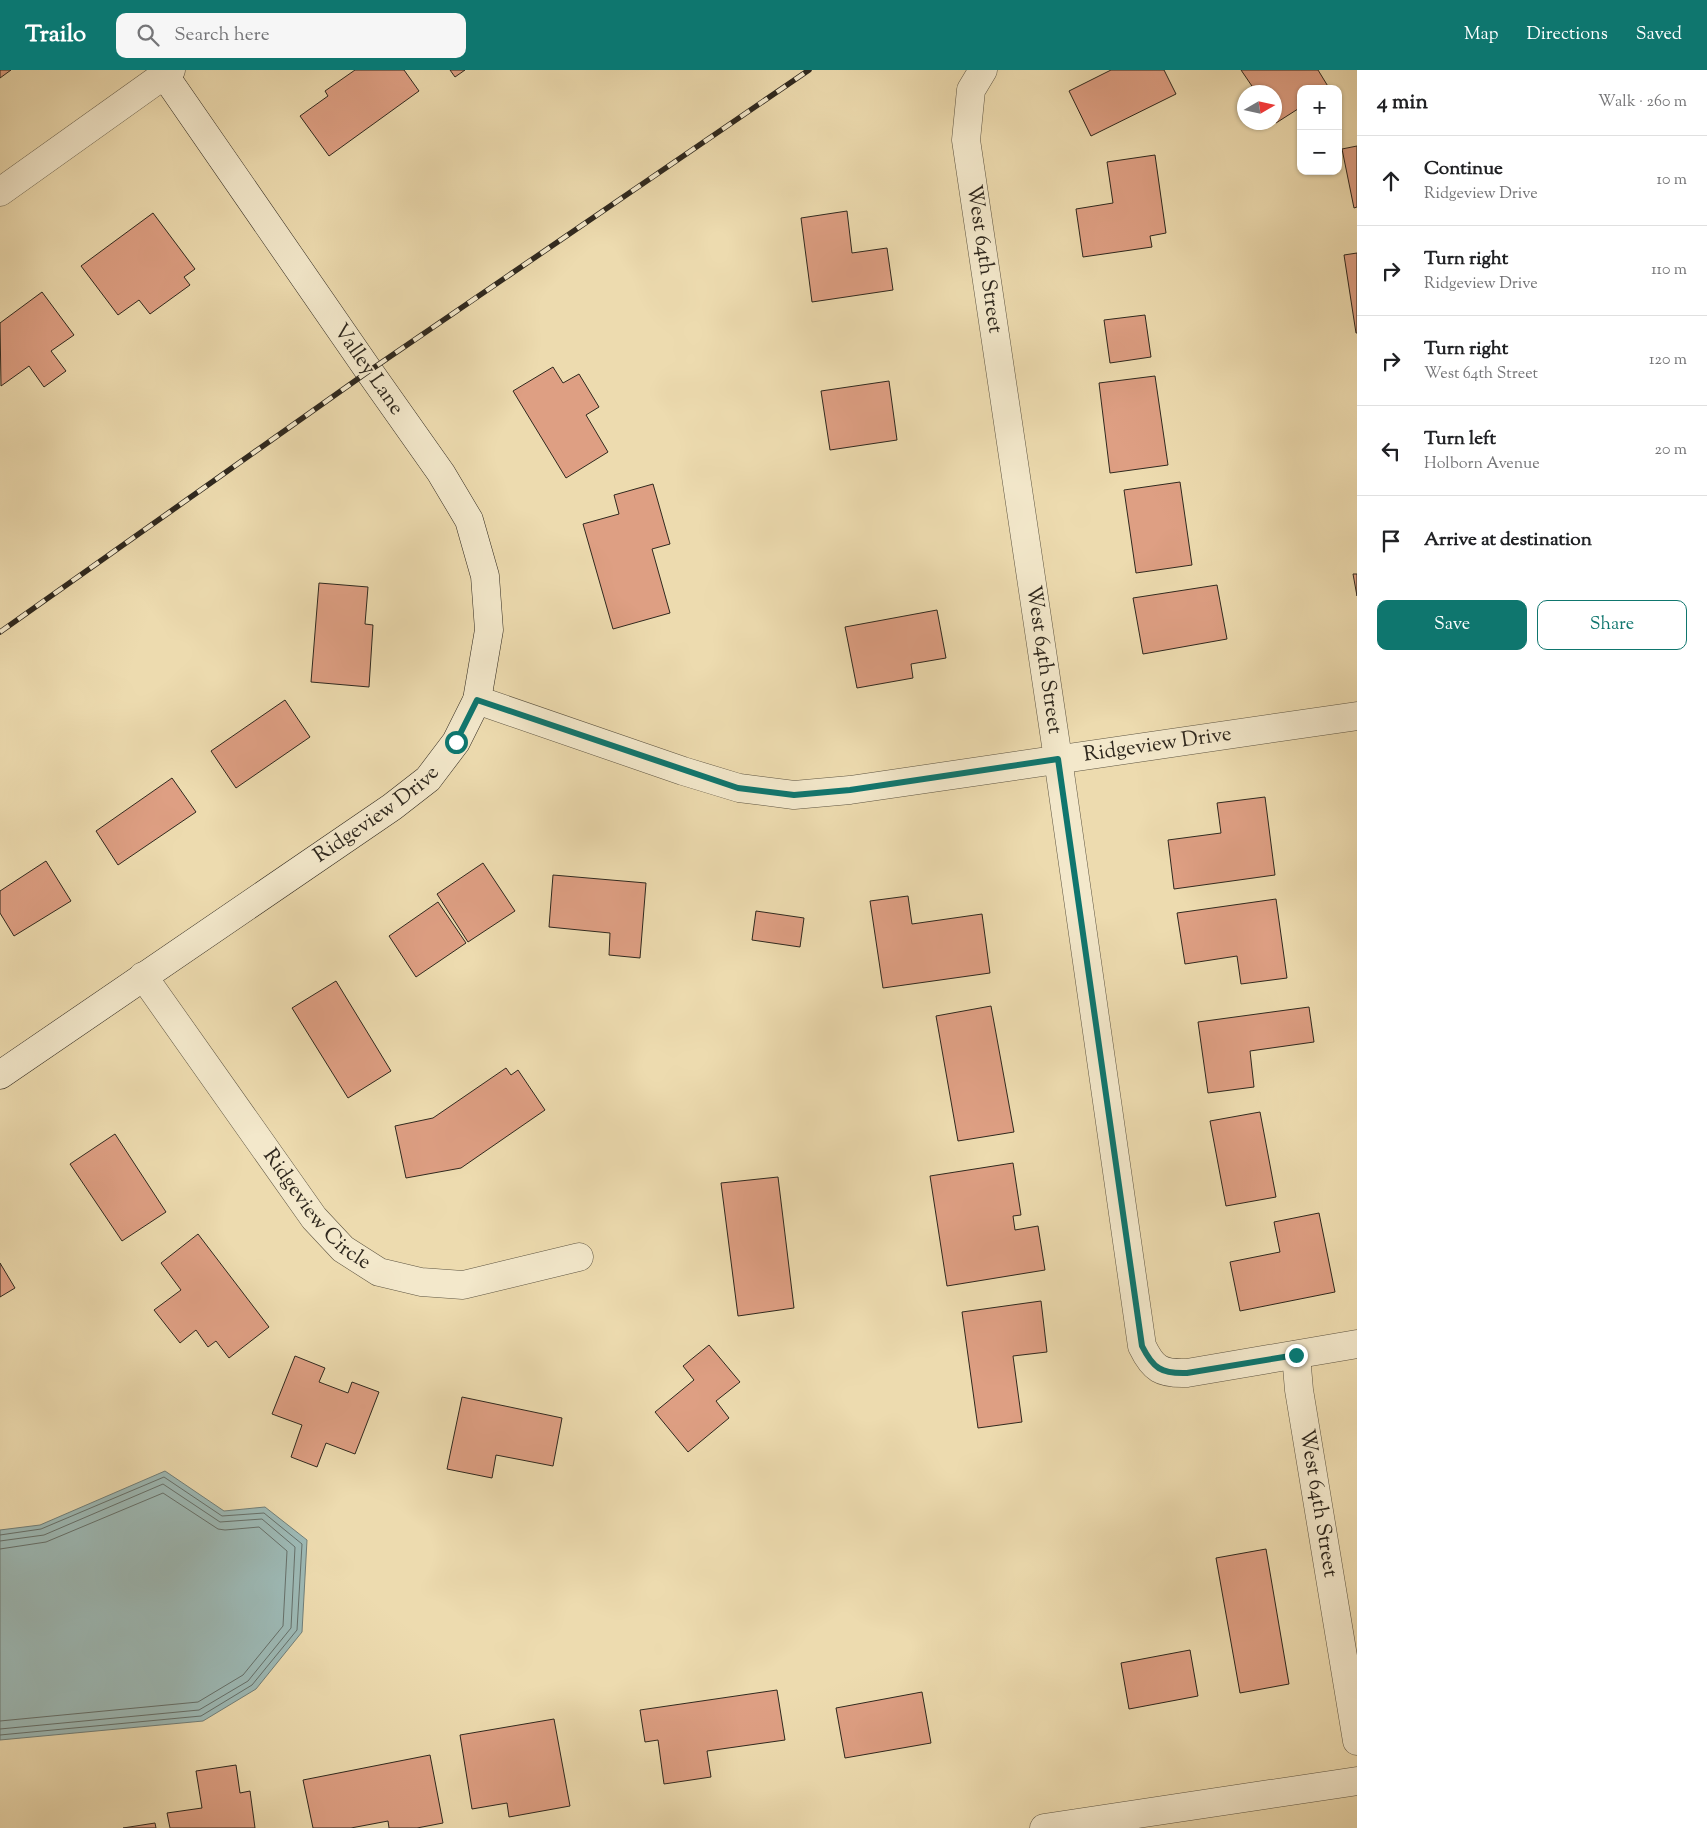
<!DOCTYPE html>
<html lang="en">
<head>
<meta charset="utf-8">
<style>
	body { margin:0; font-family:"Sorts Mill Goudy",serif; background:#f6f6f6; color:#202124 }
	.controls { position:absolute; right:15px; top:15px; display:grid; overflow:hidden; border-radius:10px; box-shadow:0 1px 4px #0004 }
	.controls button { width:45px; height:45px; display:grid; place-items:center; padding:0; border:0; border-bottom:1px solid #e0e0e0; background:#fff; color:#202124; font:25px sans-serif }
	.compass { position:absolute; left:1237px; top:15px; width:45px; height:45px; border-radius:50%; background:#fff; box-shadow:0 1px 4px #0004; rotate:81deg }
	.stop { position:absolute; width:15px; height:15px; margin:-11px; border:4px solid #0f766e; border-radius:50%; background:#fff }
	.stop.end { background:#0f766e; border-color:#fff; box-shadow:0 1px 5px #0008 }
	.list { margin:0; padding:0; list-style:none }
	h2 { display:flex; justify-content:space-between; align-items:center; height:65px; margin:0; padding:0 20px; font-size:21px }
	h2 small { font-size:16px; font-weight:400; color:#757577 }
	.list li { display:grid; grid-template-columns:32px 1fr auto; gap:15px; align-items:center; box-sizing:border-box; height:90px; padding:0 20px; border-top:1px solid #e0e0e0 }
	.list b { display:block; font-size:19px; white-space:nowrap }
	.list p { margin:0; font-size:16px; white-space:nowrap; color:#757577 }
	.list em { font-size:16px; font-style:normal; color:#757577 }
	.actions { display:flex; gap:10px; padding:15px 20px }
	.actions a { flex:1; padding:11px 0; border:1px solid #0f766e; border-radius:10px; text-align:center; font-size:18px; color:#0f766e }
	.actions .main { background:#0f766e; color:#fff }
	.icon { flex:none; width:28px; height:28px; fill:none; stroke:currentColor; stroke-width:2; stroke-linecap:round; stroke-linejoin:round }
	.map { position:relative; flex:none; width:1357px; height:1758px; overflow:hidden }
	header { display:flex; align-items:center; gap:30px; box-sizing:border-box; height:70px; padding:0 25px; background:#0f766e; color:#fff }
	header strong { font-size:24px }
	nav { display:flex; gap:28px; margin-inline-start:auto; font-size:18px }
	.search { width:350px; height:45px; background:#f6f6f6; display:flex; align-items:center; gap:12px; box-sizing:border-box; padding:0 18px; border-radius:10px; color:#757577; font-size:19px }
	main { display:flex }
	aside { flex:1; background:#fff }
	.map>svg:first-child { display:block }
</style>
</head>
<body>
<header>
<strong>Trailo</strong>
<div class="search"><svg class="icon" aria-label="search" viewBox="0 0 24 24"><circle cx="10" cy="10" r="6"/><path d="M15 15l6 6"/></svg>Search here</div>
<nav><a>Map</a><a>Directions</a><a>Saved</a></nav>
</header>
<main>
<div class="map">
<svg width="1357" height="1758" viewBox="0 0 1357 1758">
	<rect width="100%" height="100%" fill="#eddbaf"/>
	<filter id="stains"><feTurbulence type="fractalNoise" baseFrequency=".004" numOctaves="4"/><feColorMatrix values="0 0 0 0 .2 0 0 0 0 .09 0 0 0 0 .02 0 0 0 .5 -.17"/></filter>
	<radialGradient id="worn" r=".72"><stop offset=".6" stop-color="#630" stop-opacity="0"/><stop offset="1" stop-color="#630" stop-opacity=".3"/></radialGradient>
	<polygon fill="#9db9b5" stroke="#717f79" points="165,1401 224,1441 265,1437 307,1470 302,1562 256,1619 203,1651 0,1670 0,1460 40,1455"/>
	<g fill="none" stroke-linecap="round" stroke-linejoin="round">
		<g stroke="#66706a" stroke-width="1">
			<polyline points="0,1465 41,1459 164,1407 222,1446 264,1443 302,1474 297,1560 252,1615 201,1646 0,1665"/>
			<polyline points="0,1471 44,1465 163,1414 220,1452 262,1449 295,1477 291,1558 248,1611 199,1640 0,1659"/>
			<polyline points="0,1479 46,1472 163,1423 218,1459 225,1460 259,1457 287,1481 283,1556 243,1605 198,1632 0,1651"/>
		</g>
	</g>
	<g fill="#de9f83" stroke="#2f281e">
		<polygon points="0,0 11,0 0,8"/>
		<polygon points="355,0 404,0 419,21 329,86 300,46 328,26 325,21"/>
		<polygon points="450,0 465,0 455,7"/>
		<polygon points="1111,0 1164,0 1176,24 1091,66 1069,21"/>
		<polygon points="1241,0 1318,0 1329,18 1301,19 1301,37 1276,53 1274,50 1274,22 1256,22"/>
		<polygon points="1357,76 1357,137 1354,138 1342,79"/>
		<polygon points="1155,85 1166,163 1150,166 1152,177 1083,187 1076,139 1113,133 1107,92"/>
		<polygon points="847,141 852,183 887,178 893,220 812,232 801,148"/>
		<polygon points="153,143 195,199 184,207 190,215 150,244 139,230 118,245 81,196"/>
		<polygon points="1357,183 1357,263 1356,263 1344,185"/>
		<polygon points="42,222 74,265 51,281 66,301 44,317 29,296 1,316 0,253"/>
		<polygon points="1145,245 1151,287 1110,293 1104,250"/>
		<polygon points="553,297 563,313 579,304 599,337 586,345 608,382 566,408 513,321"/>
		<polygon points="1155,306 1168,395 1110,403 1099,313"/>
		<polygon points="889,311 897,370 830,380 821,321"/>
		<polygon points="1180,412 1192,495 1136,503 1124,420"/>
		<polygon points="653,414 670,474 652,479 670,543 613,559 583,454 619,444 614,425"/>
		<polygon points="1353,504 1357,504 1357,526"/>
		<polygon points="319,513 368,517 365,554 373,555 369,617 311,612"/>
		<polygon points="1217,515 1227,569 1143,584 1133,528"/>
		<polygon points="937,540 946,588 911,594 913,608 857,618 845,557"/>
		<polygon points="285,630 310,667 236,718 211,681"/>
		<polygon points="172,708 196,742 118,795 96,761"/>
		<polygon points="1265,727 1275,805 1174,819 1168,770 1221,763 1217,733"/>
		<polygon points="46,791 71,831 14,866 0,843 0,821"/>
		<polygon points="483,793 515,841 468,872 437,824"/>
		<polygon points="553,805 646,813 640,888 609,885 610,863 549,857"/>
		<polygon points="908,826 912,854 982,844 990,903 883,918 870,831"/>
		<polygon points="1276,829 1287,908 1241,914 1237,886 1185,894 1177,843"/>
		<polygon points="438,832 466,873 416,907 389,866"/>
		<polygon points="756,841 804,848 800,877 752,870"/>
		<polygon points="336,911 391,1001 348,1028 292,938"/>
		<polygon points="991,936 1014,1062 958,1071 936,946"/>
		<polygon points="1309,937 1314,972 1250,981 1254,1017 1208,1023 1198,952"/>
		<polygon points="506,998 511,1005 518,1000 545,1040 461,1098 406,1108 395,1056 433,1048"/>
		<polygon points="1260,1042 1276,1127 1226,1136 1210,1051"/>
		<polygon points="115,1064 166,1142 122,1171 70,1094"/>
		<polygon points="1013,1093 1021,1145 1013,1146 1015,1160 1038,1156 1045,1200 947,1216 930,1106"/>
		<polygon points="778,1107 794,1238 738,1246 721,1113"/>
		<polygon points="1319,1143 1335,1222 1240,1241 1230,1192 1280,1182 1274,1152"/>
		<polygon points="198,1164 269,1257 229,1288 216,1271 208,1277 196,1260 180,1273 154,1240 181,1220 161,1193"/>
		<polygon points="0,1193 15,1218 0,1227"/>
		<polygon points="1041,1231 1047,1282 1013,1286 1022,1352 978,1358 962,1242"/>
		<polygon points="709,1275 740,1312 716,1331 729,1348 688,1382 655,1342 694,1310 683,1296"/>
		<polygon points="295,1286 325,1298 319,1312 348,1323 352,1312 379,1322 355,1384 326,1373 317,1397 291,1387 302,1355 272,1344"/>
		<polygon points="462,1327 562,1348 553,1396 496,1385 492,1408 447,1399"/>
		<polygon points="1266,1479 1289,1614 1240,1623 1216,1488"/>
		<polygon points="1190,1580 1198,1626 1129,1639 1121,1593"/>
		<polygon points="777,1620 785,1670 707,1681 711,1707 664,1714 658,1670 645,1672 640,1640"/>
		<polygon points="922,1622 931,1673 845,1688 836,1638"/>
		<polygon points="554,1649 570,1736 509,1747 507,1733 472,1739 460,1665"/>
		<polygon points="430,1685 443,1753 417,1758 389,1758 388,1751 351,1758 313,1758 303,1710"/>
		<polygon points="236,1695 240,1723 250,1721 255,1758 170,1758 167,1743 202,1738 196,1701"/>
		<polygon points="155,1753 156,1758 123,1758"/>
	</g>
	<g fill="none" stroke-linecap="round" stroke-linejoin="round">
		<defs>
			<g id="street">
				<path id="s1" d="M983,0L971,20L966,70L1058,689L1142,1276C1153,1299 1161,1304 1187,1303L1357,1274"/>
				<polyline points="0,122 171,0"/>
				<path id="s2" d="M477,630L683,701L739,718L794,725L850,720L1357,646"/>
				<path id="s3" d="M143,906L314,1148L343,1179L379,1202L421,1212L463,1215L579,1187"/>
				<path id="s4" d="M1296,1285L1299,1320L1357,1671"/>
				<polyline points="1044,1758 1357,1711"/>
			</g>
			<g id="secondary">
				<path id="s5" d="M0,1005L392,737L428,709L456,672L477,630L489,560L485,506L469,450L441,403L369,301L161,0"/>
			</g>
		</defs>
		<use href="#street" stroke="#5e5542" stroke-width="29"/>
		<use href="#secondary" stroke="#2f281e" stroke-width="29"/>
		<use href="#street" stroke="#f3e8cb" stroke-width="28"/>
		<use href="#secondary" stroke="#f3e8cb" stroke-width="28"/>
		<defs>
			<polyline id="rail" points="0,562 369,301 809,0"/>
		</defs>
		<use href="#rail" stroke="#2f281e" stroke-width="5.5"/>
		<use href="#rail" stroke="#f3e8cb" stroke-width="4" stroke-dasharray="11" stroke-linecap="butt"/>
	</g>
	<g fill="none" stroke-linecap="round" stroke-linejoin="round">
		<path stroke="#0f766e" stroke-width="6" d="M456,672L477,630L738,718L794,725L850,720L1058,689L1142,1276C1153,1298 1161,1304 1187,1303L1296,1285"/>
	</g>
	<g text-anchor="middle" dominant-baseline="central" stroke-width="4" stroke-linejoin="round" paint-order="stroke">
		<g font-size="21" fill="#2f281e" stroke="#f3e8cb">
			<text stroke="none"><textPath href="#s1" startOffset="194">West 64th Street</textPath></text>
			<text transform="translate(368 300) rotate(55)">Valley Lane</text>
			<text stroke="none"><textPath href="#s1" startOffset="599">West 64th Street</textPath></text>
			<text stroke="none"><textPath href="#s2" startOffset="699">Ridgeview Drive</textPath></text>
			<text stroke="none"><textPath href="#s5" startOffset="458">Ridgeview Drive</textPath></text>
			<text stroke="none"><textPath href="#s3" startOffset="292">Ridgeview Circle</textPath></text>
			<text stroke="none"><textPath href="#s4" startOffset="150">West 64th Street</textPath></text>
		</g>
	</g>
	<rect width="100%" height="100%" filter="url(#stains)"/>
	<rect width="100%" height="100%" fill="url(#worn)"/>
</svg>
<div class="controls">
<button>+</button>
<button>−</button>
</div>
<svg class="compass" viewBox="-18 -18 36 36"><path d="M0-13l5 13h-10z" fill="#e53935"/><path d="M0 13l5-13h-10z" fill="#757577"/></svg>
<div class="stop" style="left:456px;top:672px"></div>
<div class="stop end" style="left:1296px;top:1285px"></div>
</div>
<aside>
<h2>4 min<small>Walk · 260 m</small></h2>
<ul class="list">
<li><svg class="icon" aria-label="ahead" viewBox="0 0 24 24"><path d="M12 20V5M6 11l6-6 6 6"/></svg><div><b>Continue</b><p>Ridgeview Drive</p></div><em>10 m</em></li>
<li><svg class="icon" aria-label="right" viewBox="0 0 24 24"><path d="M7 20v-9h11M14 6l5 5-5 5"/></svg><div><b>Turn right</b><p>Ridgeview Drive</p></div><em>110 m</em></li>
<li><svg class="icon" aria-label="right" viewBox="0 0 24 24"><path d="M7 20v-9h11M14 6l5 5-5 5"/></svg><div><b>Turn right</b><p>West 64th Street</p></div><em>120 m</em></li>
<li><svg class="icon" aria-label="left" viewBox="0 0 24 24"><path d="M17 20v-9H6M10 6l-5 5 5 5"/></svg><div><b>Turn left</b><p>Holborn Avenue</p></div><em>20 m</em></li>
<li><svg class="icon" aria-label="arrive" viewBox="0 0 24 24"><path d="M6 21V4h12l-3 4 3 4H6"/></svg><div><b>Arrive at destination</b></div></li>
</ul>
<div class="actions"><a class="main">Save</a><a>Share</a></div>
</aside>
</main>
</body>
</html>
